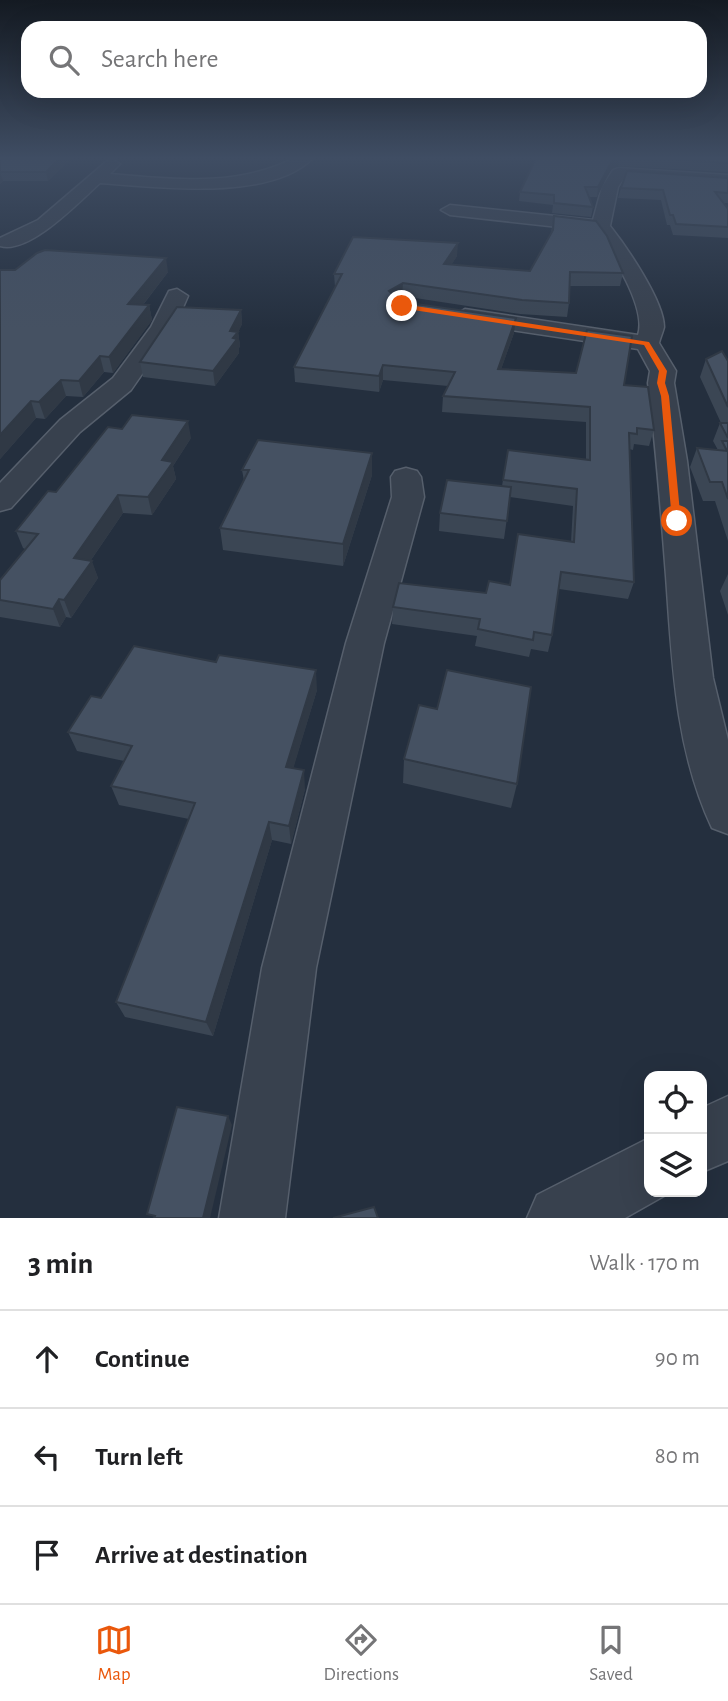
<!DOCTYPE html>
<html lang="en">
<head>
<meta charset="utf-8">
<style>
	body { margin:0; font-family:"Alegreya Sans",sans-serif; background:#f2f2f2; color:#202124 }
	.controls { position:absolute; right:21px; bottom:21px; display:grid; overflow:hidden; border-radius:14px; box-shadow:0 7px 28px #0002 }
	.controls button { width:63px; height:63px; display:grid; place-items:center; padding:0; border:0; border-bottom:2px solid #e0e0e0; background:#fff; color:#202124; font:35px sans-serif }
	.stop { position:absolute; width:21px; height:21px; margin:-16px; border:5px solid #ea580c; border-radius:50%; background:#fff }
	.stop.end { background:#ea580c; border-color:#fff; box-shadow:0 2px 7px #0008 }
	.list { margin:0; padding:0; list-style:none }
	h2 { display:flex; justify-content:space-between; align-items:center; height:91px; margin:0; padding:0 28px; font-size:30px }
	h2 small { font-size:23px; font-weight:400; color:#757577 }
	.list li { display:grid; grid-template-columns:46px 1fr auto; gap:21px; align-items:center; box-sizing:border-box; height:98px; padding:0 28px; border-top:2px solid #e0e0e0 }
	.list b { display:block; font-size:26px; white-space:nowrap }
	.list em { font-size:23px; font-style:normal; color:#757577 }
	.icon { flex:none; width:38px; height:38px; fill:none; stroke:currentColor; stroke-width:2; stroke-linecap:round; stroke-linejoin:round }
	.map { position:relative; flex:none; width:728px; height:1218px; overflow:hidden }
	.search { position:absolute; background:#fff; box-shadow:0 7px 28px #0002; left:21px; right:21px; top:21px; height:77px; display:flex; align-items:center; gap:18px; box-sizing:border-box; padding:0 24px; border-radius:21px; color:#757577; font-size:26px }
	.sheet { height:385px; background:#fff }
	nav { display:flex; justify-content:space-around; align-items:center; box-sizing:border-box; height:98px; border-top:2px solid #e0e0e0; background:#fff; font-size:19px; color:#757577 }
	nav a { display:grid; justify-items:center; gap:4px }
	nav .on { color:#ea580c }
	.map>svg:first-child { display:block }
</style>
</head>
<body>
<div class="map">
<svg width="728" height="1218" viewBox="0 0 728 1218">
	<rect width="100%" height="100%" fill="#242f3e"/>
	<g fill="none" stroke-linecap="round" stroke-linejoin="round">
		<defs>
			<g id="minor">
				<path d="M294,158H313C270,202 156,187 100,183C79,202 29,255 0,246V238L38,220L107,161L112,159L120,164L110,174C172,179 236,188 294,158Z"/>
				<path d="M619,168L728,175V185L624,178L618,187L610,226C626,246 664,301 664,327C663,332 660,338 659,343L676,371L674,383L687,461L713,678L728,740V834L712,828C675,750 672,660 666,576C661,511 656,447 648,383L650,371L638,349L465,323L454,316L465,309L638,335C647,308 612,253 595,231L450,215L441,210L450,205L593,220L602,187L613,170Z"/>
				<polygon points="177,289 188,296 174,328 131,390 80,432 11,508 0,511 0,483 60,420 113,378 151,327 169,291"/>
				<polygon points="406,468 417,471 421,477 424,497 384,643 316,968 285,1218 219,1218 262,968 346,643 392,497 391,477 395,471"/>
				<polygon points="728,1096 728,1161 702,1172 702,1108"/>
				<polygon points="649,1138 649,1192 671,1192 625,1218 527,1218 537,1195"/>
			</g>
		</defs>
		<use href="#minor" stroke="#565f6c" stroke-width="3"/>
		<use href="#minor" fill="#38414e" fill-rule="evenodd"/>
	</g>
	<g fill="#3b4654">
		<polygon points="0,158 72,158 48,181 3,181 0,184"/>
		<polygon points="536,158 728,158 728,172 618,166 611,169 597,197 589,197 593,207 591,217 552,213 553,205 519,201 520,192"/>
		<polygon points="728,178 728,203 723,203 728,209 728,238 673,235 670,225 667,225 661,200 618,198 621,188"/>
		<polygon points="554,216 623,273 620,286 570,286 569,303 567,317 520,314 402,296 399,299 402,302 514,333 501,369 624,385 654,430 649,446 634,444 633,450 629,449 634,582 628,599 559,589 552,635 548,652 531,649 529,657 475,646 477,636 392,624 393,607 486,593 509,585 571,542 573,506 510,497 504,539 439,531 440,513 502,486 508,450 586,460 586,422 442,412 443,396 448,386 383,380 379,392 295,382 294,367 335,287 334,274 457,256 451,265 530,271 551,233"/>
		<polygon points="0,270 168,272 143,305 149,305 152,320 113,373 104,372 83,397 66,396 45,419 36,418 0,459"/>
		<polygon points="241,310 242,324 238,332 240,346 239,348 239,353 215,386 143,377 140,362"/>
		<polygon points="706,359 728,361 728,541 715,501 703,501 690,467 697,448 718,450 713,441 720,423 721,423 700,377"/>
		<polygon points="191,438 173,466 176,479 152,515 123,513 91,560 98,578 71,618 66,617 60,627 0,617 0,580 25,549 23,548 16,531 56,492"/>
		<polygon points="242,470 372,475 343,566 223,550 220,528 244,481"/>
		<polygon points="728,574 728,615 720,591"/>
		<polygon points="317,690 293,768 305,789 291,844 272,840 213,1036 125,1017 116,1002 189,819 119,805 111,786 124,761 77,751 68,732 101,698"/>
		<polygon points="404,759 517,784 511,808 403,783"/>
	</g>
	<g fill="#303945">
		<polygon points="60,158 72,158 48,181 46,172"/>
		<polygon points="615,158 620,158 618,166 611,169 597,197 598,187 613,159"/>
		<polygon points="0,172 3,181 0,184"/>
		<polygon points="458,243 457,256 443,278 444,264"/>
		<polygon points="166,258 168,272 132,319 128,304"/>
		<polygon points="403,283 402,296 389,305 389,291"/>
		<polygon points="149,305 152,320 113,373 109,357"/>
		<polygon points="241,310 242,324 238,333 238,332 240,346 239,348 239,353 215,386 213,371 230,331"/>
		<polygon points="516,318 514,333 496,384 498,369"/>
		<polygon points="100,356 104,372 83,397 79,381"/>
		<polygon points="383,365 383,380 379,392 379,376"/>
		<polygon points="61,380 66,396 45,419 39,402"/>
		<polygon points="31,401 36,418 0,459 0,435"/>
		<polygon points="188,421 191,438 173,466 176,479 152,515 148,497 162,460"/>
		<polygon points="372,453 372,475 343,566 343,544"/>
		<polygon points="118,495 123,513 80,576 74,558"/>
		<polygon points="92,561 98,578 71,618 64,600"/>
		<polygon points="59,599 66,617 60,627 53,609"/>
		<polygon points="316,670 317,690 288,786 286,767"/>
		<polygon points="304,770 305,789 291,844 289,826"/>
		<polygon points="269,822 272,840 213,1036 206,1022"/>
		<polygon points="228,1116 232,1125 210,1218 203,1218"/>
	</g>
	<g fill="#455162" stroke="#303945" stroke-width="2">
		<polygon points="0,158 60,158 46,172 0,172"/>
		<polygon points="536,158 615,158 613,159 598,187 585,187 593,207 554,203 554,195 520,192"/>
		<polygon points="652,158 728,158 728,163"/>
		<polygon points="627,171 728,178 728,193 715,192 728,209 728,227 676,224 673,215 670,215 663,190 621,188"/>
		<polygon points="554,216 596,221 607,236 623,273 570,272 569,303 522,300 403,283 389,291 402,302 516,318 498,369 576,373 587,330 632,336 624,385 648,387 654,430 637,428 637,434 629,433 634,582 561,572 552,635 534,632 533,640 478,629 480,619 393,607 399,583 486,593 489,581 510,585 518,534 574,542 577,489 503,480 508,450 590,460 590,407 443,396 455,372 383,365 379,376 294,367 342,274 334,274 353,237 458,243 444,264 530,271 553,230"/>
		<polygon points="45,250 166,258 128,304 149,305 109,357 100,356 79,381 61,380 39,402 31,401 0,435 0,270 15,270 37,253"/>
		<polygon points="177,307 241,310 230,331 238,332 233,338 237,339 213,371 140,362"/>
		<polygon points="722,351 728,361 728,407 706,359"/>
		<polygon points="132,415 188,421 162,460 173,462 148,497 118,495 74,558 92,561 64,600 59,599 53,609 0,600 0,580 38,534 16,531 48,491 56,492 108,427 122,429"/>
		<polygon points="720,423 728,423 728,438"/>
		<polygon points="258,440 372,453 343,544 220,528 249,470 242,470"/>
		<polygon points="722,441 728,441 728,499 722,482 710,482 697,448 727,451"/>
		<polygon points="447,480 511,487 507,521 440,513"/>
		<polygon points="134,646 216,662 219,655 316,670 286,767 304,770 289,826 269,822 206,1022 116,1002 195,803 111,786 132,746 68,732 91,696 101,698"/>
		<polygon points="447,670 531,687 517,784 404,759 419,705 437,709"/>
		<polygon points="177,1107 228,1116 203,1218 154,1218 155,1216 147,1214"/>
		<polygon points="374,1207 378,1218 333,1218"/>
	</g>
	<linearGradient id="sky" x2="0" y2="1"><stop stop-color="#141a22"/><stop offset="0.48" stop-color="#3f4d63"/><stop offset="1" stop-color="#3f4d63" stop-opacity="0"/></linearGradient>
	<rect width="728" height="329" fill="url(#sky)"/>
	<polygon fill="#ea580c" points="402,304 649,342 667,371 665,383 669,396 681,523 672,521 661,396 657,383 659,371 644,345 400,308"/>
</svg>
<div class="controls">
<button><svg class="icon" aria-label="locate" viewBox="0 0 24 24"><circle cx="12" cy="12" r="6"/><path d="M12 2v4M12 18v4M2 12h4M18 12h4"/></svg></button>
<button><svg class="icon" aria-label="layers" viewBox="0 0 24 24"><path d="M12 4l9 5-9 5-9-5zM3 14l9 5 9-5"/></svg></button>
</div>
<div class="stop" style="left:677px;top:521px"></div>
<div class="stop end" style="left:402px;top:306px"></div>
<div class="search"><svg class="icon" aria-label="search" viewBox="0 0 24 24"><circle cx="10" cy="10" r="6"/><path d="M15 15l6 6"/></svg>Search here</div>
</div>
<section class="sheet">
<h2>3 min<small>Walk · 170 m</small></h2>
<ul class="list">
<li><svg class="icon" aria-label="ahead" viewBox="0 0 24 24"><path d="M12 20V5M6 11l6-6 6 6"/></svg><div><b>Continue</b></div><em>90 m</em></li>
<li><svg class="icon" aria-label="left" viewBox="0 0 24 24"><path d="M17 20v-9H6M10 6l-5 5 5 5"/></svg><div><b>Turn left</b></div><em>80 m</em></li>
<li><svg class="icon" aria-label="arrive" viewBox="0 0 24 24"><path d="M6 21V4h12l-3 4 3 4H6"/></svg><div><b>Arrive at destination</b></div></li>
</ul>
</section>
<nav>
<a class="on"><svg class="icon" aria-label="map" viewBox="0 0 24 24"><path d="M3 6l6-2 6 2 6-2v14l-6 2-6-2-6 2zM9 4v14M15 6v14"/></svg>Map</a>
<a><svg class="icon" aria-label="directions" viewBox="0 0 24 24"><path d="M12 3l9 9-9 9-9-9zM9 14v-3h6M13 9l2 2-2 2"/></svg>Directions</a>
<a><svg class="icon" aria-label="saved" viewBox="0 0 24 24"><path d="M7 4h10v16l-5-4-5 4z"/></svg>Saved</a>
</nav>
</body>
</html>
